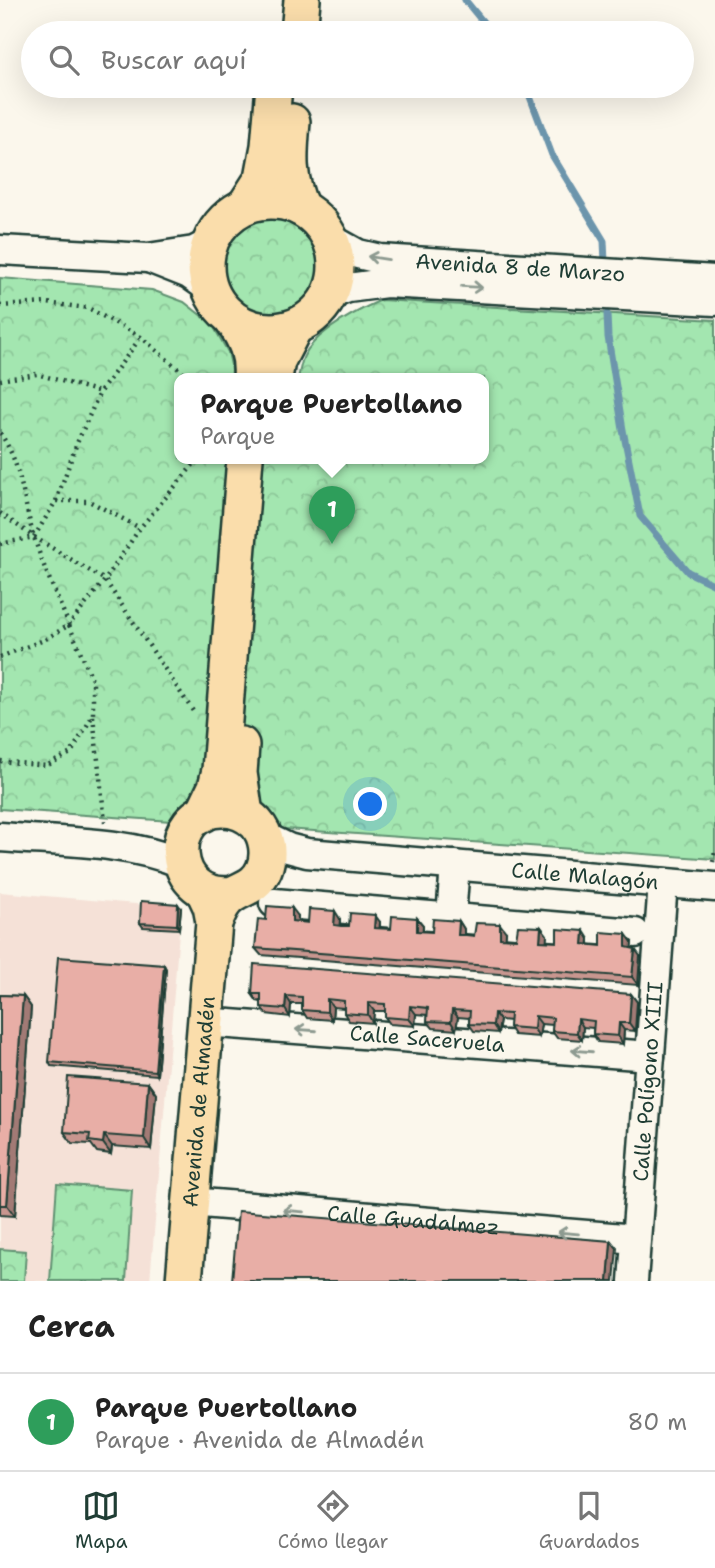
<!DOCTYPE html>
<html lang="es">
<head>
<meta charset="utf-8">
<style>
	body { margin:0; font-family:"Shantell Sans",sans-serif; background:#f6f6f6; color:#222 }
	.you { position:absolute; left:371px; top:805px; width:24px; height:24px; margin:-18px; border:5px solid #fff; border-radius:50%; background:#1a73e8; box-shadow:0 0 0 10px #1a73e833 }
	.badge { display:grid; place-items:center; width:46px; height:46px; border-radius:50%; background:#1f3d34; color:#fff; font-size:23px; font-weight:700 }
	.pin { position:absolute; translate:-50% -58px; filter:drop-shadow(0 2px 4px #0008) }
	.pin::after { content:''; position:absolute; top:37px; width:24px; height:21px; background:inherit; clip-path:polygon(0 0,100% 0,50% 100%) }
	.popup { position:absolute; left:174px; top:373px; width:315px; height:91px; box-sizing:border-box; display:grid; place-content:center; border-radius:14px; background:#fff; filter:drop-shadow(0 2px 5px #0005); font-size:23px; white-space:nowrap; color:#767676 }
	.popup b { font-size:26px; color:#222 }
	.popup::after { content:''; position:absolute; left:50%; top:100%; margin-left:-14px; border:14px solid transparent; border-top-color:#fff }
	.list { margin:0; padding:0; list-style:none }
	h2 { display:flex; justify-content:space-between; align-items:center; height:91px; margin:0; padding:0 28px; font-size:30px }
	h2 small { font-size:23px; font-weight:400; color:#767676 }
	.list li { display:grid; grid-template-columns:46px 1fr auto; gap:21px; align-items:center; box-sizing:border-box; height:98px; padding:0 28px; border-top:2px solid #e0e0e0 }
	.list b { display:block; font-size:26px; white-space:nowrap }
	.list p { margin:0; font-size:23px; white-space:nowrap; color:#767676 }
	.list em { font-size:23px; font-style:normal; color:#767676 }
	.icon { flex:none; width:38px; height:38px; fill:none; stroke:currentColor; stroke-width:2; stroke-linecap:round; stroke-linejoin:round }
	.map { position:relative; flex:none; width:715px; height:1281px; overflow:hidden }
	.search { position:absolute; background:#fff; box-shadow:0 7px 28px #0002; left:21px; right:21px; top:21px; height:77px; display:flex; align-items:center; gap:18px; box-sizing:border-box; padding:0 24px; border-radius:38px; color:#767676; font-size:26px }
	.sheet { height:189px; background:#fff }
	nav { display:flex; justify-content:space-around; align-items:center; box-sizing:border-box; height:98px; border-top:2px solid #e0e0e0; background:#fff; font-size:19px; color:#767676 }
	nav a { display:grid; justify-items:center; gap:4px }
	nav .on { color:#1f3d34 }
	.map>svg:first-child { display:block }
</style>
</head>
<body>
<div class="map">
<svg width="715" height="1281" viewBox="0 0 715 1281">
	<defs>
		<pattern id="park-crowns" width="20" height="18" patternUnits="userSpaceOnUse" patternTransform="scale(1.75)"><rect width="20" height="18" fill="#a3e6b0"/><path d="M2 6a3 3 0 1 1 6 0M12 15a3 3 0 1 1 6 0" fill="none" stroke="#8cc698"/></pattern>
	</defs>
	<rect width="100%" height="100%" fill="#fbf7ec"/>
	<filter id="ink" filterUnits="userSpaceOnUse"><feTurbulence type="fractalNoise" baseFrequency=".0143" numOctaves="2"/><feDisplacementMap in="SourceGraphic" scale="14" xChannelSelector="R" yChannelSelector="G"/><feConvolveMatrix kernelMatrix="1 2 1 2 8 2 1 2 1" color-interpolation-filters="sRGB"/></filter>
	<g filter="url(#ink)">
		<polygon fill="#f5e1d7" points="0,892 181,908 150,1281 0,1281"/>
		<g fill="url(#park-crowns)" stroke="#619272" stroke-width="2">
			<circle cx="271" cy="266" r="48"/>
			<path d="M0,278L152,290L184,302L212,324L228,352L234,378H180V458H484V378H298C300,371 301,362 304,356C315,332 357,311 381,300L715,320V859L0,809Z"/>
			<polygon points="57,1184 132,1190 126,1281 50,1281"/>
			<polygon points="0,1249 26,1251 24,1281 0,1281"/>
		</g>
		<g fill="none" stroke-linecap="round" stroke-linejoin="round">
			<g stroke="#6c95ac" stroke-width="7">
				<polyline points="465,0 492,33"/>
				<polyline points="526,86 552,155 604,241 605,262"/>
				<polyline points="607,314 608,337 623,430 640,516 688,572 715,585"/>
			</g>
			<defs>
				<g id="minor">
					<path id="s1" d="M331,239L358,254L380,259L715,280"/>
					<polyline points="0,250 148,258 194,251 210,243"/>
					<polyline points="151,259 189,274 209,288"/>
					<polyline points="331,294 348,288 386,283 715,301"/>
					<path d="M0,837C60,842 125,840 181,863"/>
					<path id="s2" d="M265,837L288,848L307,853L715,887"/>
					<polyline points="274,903 635,933"/>
					<polyline points="451,917 455,865"/>
					<path id="s3" d="M204,1022L650,1056"/>
					<path id="s4" d="M190,1202L636,1239"/>
					<path id="s5" d="M633,1281L663,883"/>
				</g>
				<g id="major">
					<polyline points="299,33 302,0"/>
					<path d="M292,122C289,156 287,177 301,208"/>
					<circle cx="271" cy="266" r="65"/>
					<polyline points="245,206 263,178 269,146 274,86"/>
					<path d="M233,320C246,339 253,355 251,378"/>
					<polyline points="274,378 277,361 294,328"/>
					<polyline points="241,745 239,773 245,814"/>
					<polyline points="203,814 216,787 220,770 245,458"/>
					<path d="M214,922C217,916 220,908 224,903C235,887 254,892 264,869C270,854 267,835 256,823C247,814 235,809 222,809C163,809 168,904 234,894"/>
					<path id="s6" d="M184,1281L214,922L211,906L204,891"/>
				</g>
			</defs>
			<use href="#minor" stroke="#1f3d34" stroke-width="33"/>
			<use href="#major" stroke="#1f3d34" stroke-width="40"/>
			<g stroke="#1f3d34" stroke-width="4.5" stroke-dasharray="2 5" stroke-linecap="butt">
				<polyline points="0,306 46,303 88,308 141,337 189,378"/>
				<polyline points="0,380 37,374 100,392"/>
				<path d="M0,433C22,464 23,502 34,537C43,567 57,596 69,625L105,580L140,528L199,458"/>
				<polyline points="56,501 77,443 100,392 141,337"/>
				<polyline points="0,513 34,537 105,580 195,714"/>
				<polyline points="0,544 34,537 56,501 89,501 140,528"/>
				<polyline points="0,657 44,640 69,625 93,681 93,715 71,753 46,766 0,761"/>
				<polyline points="93,716 105,822"/>
				<polyline points="713,862 715,851"/>
			</g>
			<use href="#minor" stroke="#fbf7ec" stroke-width="28"/>
			<use href="#major" stroke="#faddab" stroke-width="35"/>
		</g>
		<g fill="#c8968f" stroke="#1f3d34" stroke-width="2">
			<polygon points="181,908 179,929 143,927 140,923"/>
			<polygon points="298,916 298,922 308,923 340,919 340,925 349,926 380,922 380,928 391,929 417,918 423,925 423,932 432,932 459,921 464,929 464,935 474,936 506,932 505,938 516,939 541,927 547,935 546,941 557,942 589,939 589,945 601,946 632,942 631,948 640,956 638,985 261,955 255,948 266,920"/>
			<polygon points="164,965 166,969 157,1075 51,1066 49,1062"/>
			<polygon points="252,994 631,994 637,1002 635,1031 624,1030 623,1044 598,1042 593,1034 593,1028 583,1027 582,1040 557,1038 552,1031 553,1025 541,1024 539,1037 514,1035 509,1027 510,1021 500,1020 498,1033 474,1031 469,1024 469,1018 458,1017 456,1030 433,1028 427,1021 428,1015 416,1014 415,1026 390,1024 385,1017 385,1011 374,1011 373,1023 349,1021 344,1013 344,1008 333,1007 332,1020 307,1018 302,1010 302,1004 291,1004 290,1017 266,1014 261,1007 261,1002 257,1001"/>
			<polygon points="0,995 23,996 31,1007 15,1216 0,1215"/>
			<polygon points="148,1083 156,1094 151,1149 112,1146 111,1154 97,1152 91,1144 72,1143 64,1132"/>
		</g>
		<g fill="#a27a74" stroke="#1f3d34" stroke-width="2">
			<polygon points="178,904 181,908 179,929 177,925"/>
			<polygon points="292,908 298,916 297,929 292,921"/>
			<polygon points="335,911 340,919 339,932 334,925"/>
			<polygon points="375,915 380,922 379,935 374,928"/>
			<polygon points="417,918 423,925 422,939 417,931"/>
			<polygon points="459,921 464,929 464,942 458,935"/>
			<polygon points="500,924 506,932 505,946 500,938"/>
			<polygon points="541,927 547,935 546,948 540,941"/>
			<polygon points="584,931 589,939 588,952 583,944"/>
			<polygon points="626,934 632,942 631,955 626,947"/>
			<polygon points="635,949 640,956 638,985 632,977"/>
			<polygon points="164,965 166,969 157,1075 155,1071"/>
			<polygon points="631,994 637,1002 635,1031 629,1023"/>
			<polygon points="23,996 31,1007 15,1216 7,1205"/>
			<polygon points="286,996 291,1004 290,1017 285,1009"/>
			<polygon points="327,999 333,1007 332,1020 327,1012"/>
			<polygon points="368,1003 374,1011 373,1023 368,1015"/>
			<polygon points="410,1006 416,1014 415,1026 409,1019"/>
			<polygon points="452,1010 458,1017 456,1030 451,1022"/>
			<polygon points="494,1013 500,1020 498,1033 493,1025"/>
			<polygon points="535,1016 541,1024 539,1037 534,1029"/>
			<polygon points="578,1019 583,1027 582,1040 577,1033"/>
			<polygon points="619,1023 624,1030 623,1044 618,1036"/>
			<polygon points="148,1083 156,1094 151,1149 144,1138"/>
			<polygon points="104,1135 112,1146 111,1154 103,1143"/>
			<polygon points="611,1241 617,1248 614,1281 608,1281"/>
		</g>
		<g fill="#e8aea6" stroke="#1f3d34" stroke-width="2">
			<polygon points="141,901 178,904 177,925 140,923"/>
			<polygon points="267,906 292,908 292,921 308,923 309,909 335,911 334,925 341,926 349,926 350,913 375,915 374,928 391,929 392,916 417,918 417,931 432,932 433,919 459,921 458,935 466,935 474,936 476,923 500,924 500,938 516,939 518,926 541,927 540,941 557,942 557,929 584,931 583,944 601,946 601,932 626,934 626,947 635,949 632,977 255,948 258,919 266,920"/>
			<polygon points="58,957 164,965 155,1071 49,1062"/>
			<polygon points="254,964 631,994 629,1023 619,1023 618,1036 593,1034 594,1021 578,1019 577,1033 552,1031 553,1018 535,1016 534,1029 509,1027 510,1014 494,1013 493,1025 469,1024 470,1011 452,1010 451,1022 427,1021 428,1008 410,1006 409,1019 385,1017 385,1004 368,1003 368,1015 344,1013 344,1001 327,999 327,1012 302,1010 302,997 286,996 285,1009 261,1007 261,994 252,994"/>
			<polygon points="0,995 23,996 7,1205 0,1205"/>
			<polygon points="68,1077 148,1083 144,1138 104,1135 103,1143 89,1141 90,1134 64,1132"/>
			<polygon points="238,1211 611,1241 608,1281 232,1281"/>
		</g>
		<defs><path id="oneway-shaft" d="M-6 0H5M1.5-3L5.5 0L1.5 3" fill="none" stroke-width="1.6" stroke-linecap="round" stroke-linejoin="round" transform="scale(1.75)"/></defs>
		<g stroke="#8d9a90">
			<use href="#oneway-shaft" transform="translate(378 258) rotate(-171)"/>
			<use href="#oneway-shaft" transform="translate(472 287) rotate(3)"/>
			<use href="#oneway-shaft" transform="translate(306 1030) rotate(-176)"/>
			<use href="#oneway-shaft" transform="translate(582 1051) rotate(-176)"/>
			<use href="#oneway-shaft" transform="translate(293 1211) rotate(-175)"/>
			<use href="#oneway-shaft" transform="translate(568 1233) rotate(-175)"/>
		</g>
	</g>
	<g text-anchor="middle" dominant-baseline="central" stroke-width="5" stroke-linejoin="round" paint-order="stroke">
		<g font-size="21" fill="#1f3d34" stroke="#fbf7ec">
			<text stroke="none"><textPath href="#s1" startOffset="194">Avenida 8 de Marzo</textPath></text>
			<text stroke="none"><textPath href="#s2" startOffset="324">Calle Malagón</textPath></text>
			<text stroke="none"><textPath href="#s3" startOffset="224">Calle Saceruela</textPath></text>
			<text stroke="none"><textPath href="#s5" startOffset="200">Calle Polígono XIII</textPath></text>
			<text stroke="none"><textPath href="#s6" startOffset="180">Avenida de Almadén</textPath></text>
			<text stroke="none"><textPath href="#s4" startOffset="224">Calle Guadalmez</textPath></text>
		</g>
	</g>
</svg>
<div class="you"></div>
<div class="pin badge" style="left:332px;top:544px;background:#2e9e5b">1</div>
<div class="popup"><b>Parque Puertollano</b>Parque</div>
<div class="search"><svg class="icon" aria-label="search" viewBox="0 0 24 24"><circle cx="10" cy="10" r="6"/><path d="M15 15l6 6"/></svg>Buscar aquí</div>
</div>
<section class="sheet">
<h2>Cerca<small></small></h2>
<ul class="list">
<li><span class="badge" style="background:#2e9e5b">1</span><div><b>Parque Puertollano</b><p>Parque · Avenida de Almadén</p></div><em>80 m</em></li>
</ul>
</section>
<nav>
<a class="on"><svg class="icon" aria-label="map" viewBox="0 0 24 24"><path d="M3 6l6-2 6 2 6-2v14l-6 2-6-2-6 2zM9 4v14M15 6v14"/></svg>Mapa</a>
<a><svg class="icon" aria-label="directions" viewBox="0 0 24 24"><path d="M12 3l9 9-9 9-9-9zM9 14v-3h6M13 9l2 2-2 2"/></svg>Cómo llegar</a>
<a><svg class="icon" aria-label="saved" viewBox="0 0 24 24"><path d="M7 4h10v16l-5-4-5 4z"/></svg>Guardados</a>
</nav>
</body>
</html>
